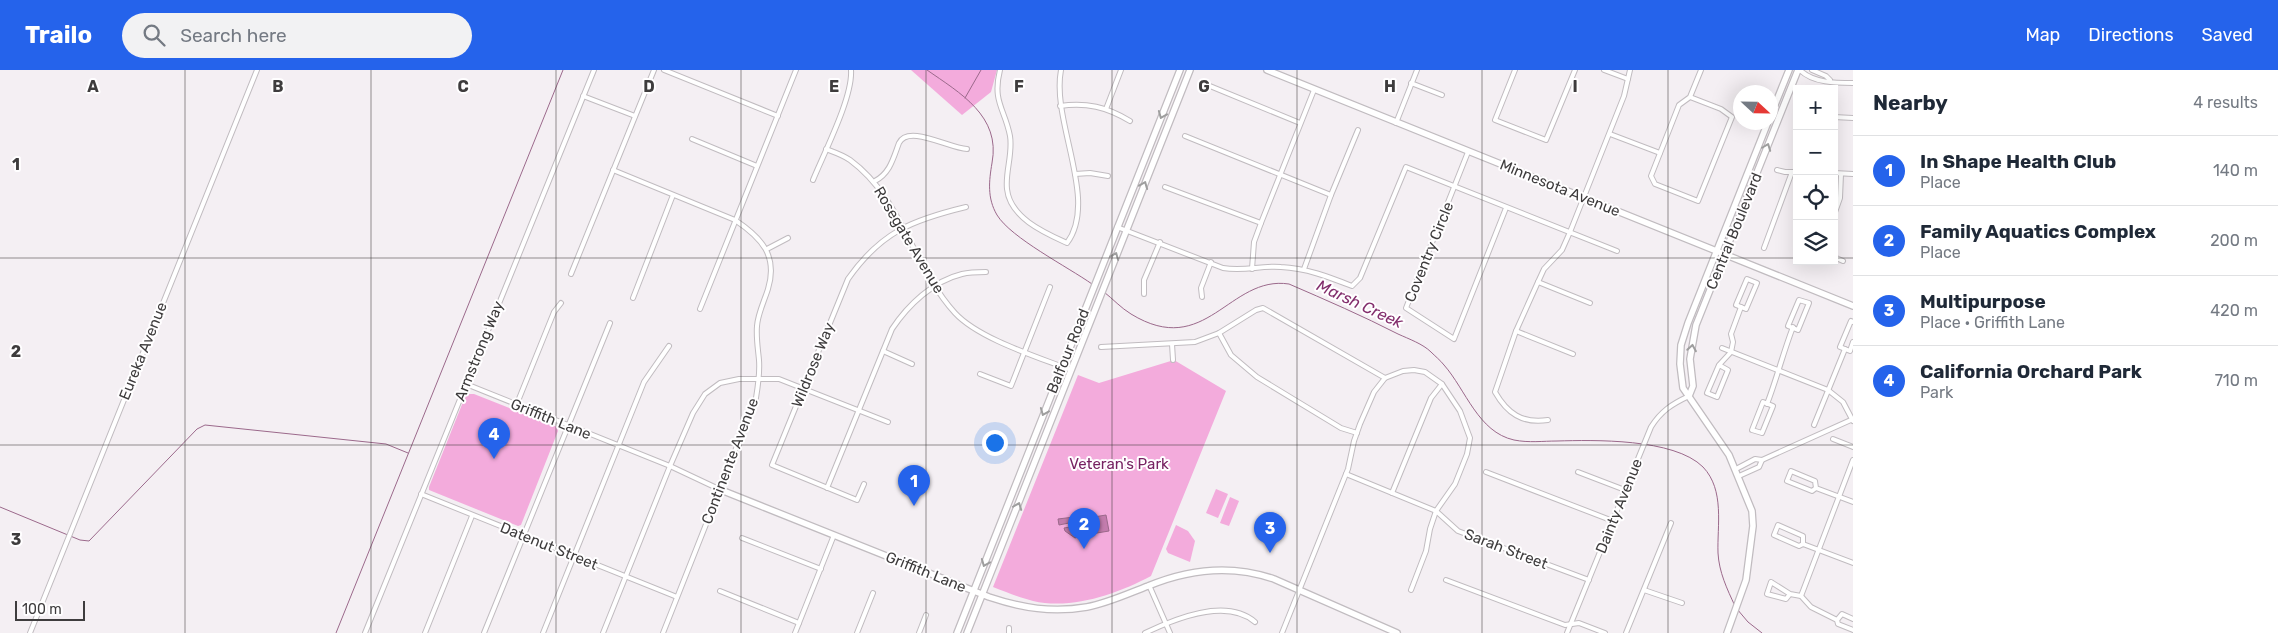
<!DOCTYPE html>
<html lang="en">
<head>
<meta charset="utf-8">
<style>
	body { margin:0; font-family:Rubik,sans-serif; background:#f2f2f3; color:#1f2937 }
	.controls { position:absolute; right:15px; top:15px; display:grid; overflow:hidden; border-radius:0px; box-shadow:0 5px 20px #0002 }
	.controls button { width:45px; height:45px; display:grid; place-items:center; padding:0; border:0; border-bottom:1px solid #e0e1e3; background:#fff; color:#1f2937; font:25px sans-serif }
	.compass { position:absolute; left:1733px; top:15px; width:45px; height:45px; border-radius:50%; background:#fff; box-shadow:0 5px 20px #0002; rotate:112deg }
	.scale { position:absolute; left:15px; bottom:12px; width:70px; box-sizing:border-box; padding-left:5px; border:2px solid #3e3c3d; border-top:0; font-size:14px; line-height:18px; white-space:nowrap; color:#3e3c3d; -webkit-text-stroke:4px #fffeff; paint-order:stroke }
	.you { position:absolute; left:994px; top:372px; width:18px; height:18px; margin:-12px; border:4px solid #fff; border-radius:50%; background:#1a73e8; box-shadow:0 0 0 8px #1a73e833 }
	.badge { display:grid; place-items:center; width:32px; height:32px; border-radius:50%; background:#2563eb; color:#fff; font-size:16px; font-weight:700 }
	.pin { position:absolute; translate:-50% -41px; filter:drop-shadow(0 1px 2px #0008) }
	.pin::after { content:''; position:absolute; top:26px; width:18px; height:15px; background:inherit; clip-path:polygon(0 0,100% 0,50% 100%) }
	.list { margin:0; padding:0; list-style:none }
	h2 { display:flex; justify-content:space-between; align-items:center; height:65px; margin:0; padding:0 20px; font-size:21px }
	h2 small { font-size:16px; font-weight:400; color:#747a83 }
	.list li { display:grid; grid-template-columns:32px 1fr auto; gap:15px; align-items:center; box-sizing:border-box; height:70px; padding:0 20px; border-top:1px solid #e0e1e3 }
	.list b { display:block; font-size:19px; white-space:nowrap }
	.list p { margin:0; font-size:16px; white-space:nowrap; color:#747a83 }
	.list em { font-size:16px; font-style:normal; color:#747a83 }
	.icon { flex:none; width:28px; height:28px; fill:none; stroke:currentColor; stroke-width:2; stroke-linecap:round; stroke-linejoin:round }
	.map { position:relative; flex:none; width:1853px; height:563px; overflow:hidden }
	header { display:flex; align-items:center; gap:30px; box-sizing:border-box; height:70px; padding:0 25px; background:#2563eb; color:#fff }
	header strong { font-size:24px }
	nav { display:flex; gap:28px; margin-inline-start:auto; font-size:18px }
	.search { width:350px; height:45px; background:#f2f2f3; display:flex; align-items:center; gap:12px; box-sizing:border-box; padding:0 18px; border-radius:28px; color:#747a83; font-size:19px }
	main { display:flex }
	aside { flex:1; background:#fff }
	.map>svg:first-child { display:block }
</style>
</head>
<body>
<header>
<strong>Trailo</strong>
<div class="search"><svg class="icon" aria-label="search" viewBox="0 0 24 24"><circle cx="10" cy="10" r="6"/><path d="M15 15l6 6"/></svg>Search here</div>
<nav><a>Map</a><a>Directions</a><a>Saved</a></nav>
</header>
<main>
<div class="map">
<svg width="1853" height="563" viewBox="0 0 1853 563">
	<rect width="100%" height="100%" fill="#f4eff3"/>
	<g fill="#f3abdc">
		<polygon points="911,0 997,0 991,22 962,45"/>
		<path d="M1174,290L1226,321L1151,506C1117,524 1072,540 1033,531C1020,528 1006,522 993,517L1078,305L1099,313Z"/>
		<polygon points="468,324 474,324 557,357 558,361 521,455 518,456 429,420 429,417 465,327"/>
		<polygon points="1216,419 1228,424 1218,448 1206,443"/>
		<polygon points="1230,427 1239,431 1229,456 1220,453"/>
		<polygon points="1176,455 1188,461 1195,471 1190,492 1168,483 1166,479"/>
	</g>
	<g fill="#c37cad" stroke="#9b698b">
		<polygon points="1106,445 1109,461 1091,464 1088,448"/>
		<polygon points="1074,447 1074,455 1080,466 1075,468 1065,461 1064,458 1070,457 1069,453 1059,455 1058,449"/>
	</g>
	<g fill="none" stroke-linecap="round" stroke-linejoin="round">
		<g stroke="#9b698b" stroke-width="1">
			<path d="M927,0C960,23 1001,46 992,93C989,111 987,128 997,145C1011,168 1068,197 1092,214"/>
			<polyline points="965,28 981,0"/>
			<path d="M1104,222C1113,229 1121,238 1131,244C1206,290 1229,205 1289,214C1326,230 1363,246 1398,264C1409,269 1423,274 1431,282C1435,286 1440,290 1444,295C1466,320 1478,362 1514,370C1529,373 1543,371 1557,371C1593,370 1674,368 1703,397C1725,420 1717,456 1718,483C1719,502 1727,519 1735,536"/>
			<polyline points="0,437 80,470 89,471 197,359 205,355 386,374 408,383"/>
			<polyline points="1737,539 1748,552 1762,563"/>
			<polyline points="336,563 563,0"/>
		</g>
		<defs>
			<g id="street">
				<polyline points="664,0 778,46"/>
				<path d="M1000,0C992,32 1005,39 1010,66C1013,84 1005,102 1007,119C1010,148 1045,163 1067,173C1099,130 1051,52 1061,0"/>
				<polyline points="1515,0 1495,50 1546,70 1575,0"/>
				<polyline points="1604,0 1628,9"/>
				<path d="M1800,0C1813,13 1836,13 1853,13"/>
				<polyline points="1812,0 1826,6 1830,10"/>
				<polyline points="1411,13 1442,25"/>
				<polyline points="1205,14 1300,53"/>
				<polyline points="583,26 635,46"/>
				<polyline points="1690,27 1721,39 1732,47 1698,131 1655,114 1651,106 1679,35 1690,27 1701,0"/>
				<path d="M1060,36C1086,32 1107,37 1130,51"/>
				<polyline points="1106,39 1121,0"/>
				<polyline points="1834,47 1853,48"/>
				<polyline points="1396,53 1417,0"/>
				<polyline points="1610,64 1660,83"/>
				<polyline points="1185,66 1331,125"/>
				<polyline points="692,69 757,96"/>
				<path d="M826,79C834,82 843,85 850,90C902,128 913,197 955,243C979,269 1038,287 1071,300"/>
				<polyline points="1468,82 1406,238 1454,269 1506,138"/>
				<path d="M613,100L735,150C762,168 778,186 768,219C764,232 758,243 757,256C756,268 758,279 759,290C760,303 758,316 756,328L663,563"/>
				<polyline points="1777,100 1785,102 1797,102"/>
				<polyline points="1834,103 1853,104"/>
				<polyline points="1075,104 1090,103 1108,106"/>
				<path d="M813,110C824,83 853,27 851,0"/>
				<path d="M875,111C890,103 893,89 899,73C908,54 949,78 967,79"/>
				<polyline points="1165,117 1261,153"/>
				<polyline points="1834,145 1840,128 1841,104"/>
				<path d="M1117,157L1223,198C1245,202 1260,195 1281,197C1306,198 1329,207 1352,216L1360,208L1406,97L1617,181"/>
				<polyline points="1764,178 1792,102"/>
				<polyline points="767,179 788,168"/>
				<polyline points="1834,187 1843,191"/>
				<polyline points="1252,199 1254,172 1261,153 1314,20"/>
				<polyline points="1304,199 1331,125 1358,60"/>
				<polyline points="571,204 654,0"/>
				<polygon points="1747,209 1757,213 1746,239 1736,235"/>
				<polyline points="1538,212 1590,233"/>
				<polyline points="1144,224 1144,210 1160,172"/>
				<polyline points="1202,227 1201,218 1211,192"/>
				<polyline points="633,228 673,125"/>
				<polygon points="1799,230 1809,233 1798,260 1788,256"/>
				<polyline points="700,239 796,0"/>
				<polyline points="1853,252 1851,251 1840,277 1850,281 1853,272"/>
				<polyline points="1516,261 1573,284"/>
				<polyline points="1219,263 1231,285 1257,307 1341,358 1357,363"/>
				<polyline points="1172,274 1173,290"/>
				<polyline points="1101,277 1195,272 1219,263 1256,240 1263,238 1385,308"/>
				<polyline points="1722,278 1828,320 1843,332 1853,351"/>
				<polyline points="883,281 912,294"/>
				<polyline points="1719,295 1728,300 1717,327 1707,323 1719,295 1731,282 1733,272 1731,264 1741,237"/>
				<polyline points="980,304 1011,316 1050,217"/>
				<polyline points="466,314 670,396 721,420"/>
				<polygon points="1763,332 1773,336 1762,363 1752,360"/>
				<path d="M1767,334C1777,308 1783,283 1793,257"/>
				<polyline points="516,336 554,242 561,233"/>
				<path d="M1548,350C1522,354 1507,343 1495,322L1516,261L1538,212L1544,199L1562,180L1570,162L1624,26L1630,0"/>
				<polyline points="1814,355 1845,279"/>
				<polyline points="1833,369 1853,377"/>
				<polyline points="1736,399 1755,389 1762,390 1853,349"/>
				<polyline points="1486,402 1613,451"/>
				<polyline points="1578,402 1625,420"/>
				<polyline points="1346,404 1436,441 1458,461 1589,510"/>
				<polyline points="1739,406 1759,397 1762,390"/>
				<path d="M864,414L857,430L772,395L848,209C881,162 912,150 966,137"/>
				<path d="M827,418L892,259C908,235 933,211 962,204C970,202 978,202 986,202"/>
				<polyline points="1816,418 1815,411 1791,401 1787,411 1812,421 1816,418 1853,432"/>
				<polyline points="1392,423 1431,328 1442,314"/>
				<polyline points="421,424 677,527"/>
				<polyline points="742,468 821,499"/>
				<polyline points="1803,474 1803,466 1778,455 1774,465 1799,476 1803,474 1853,493"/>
				<polyline points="1446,510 1565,555 1579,553 1605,563"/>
				<polyline points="1149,515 1170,563"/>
				<polyline points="1644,520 1682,533"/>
				<polyline points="720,521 799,553"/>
				<polyline points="1790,524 1786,529 1767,524 1771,512 1790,524 1801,526 1811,537 1837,550 1838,554 1853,560"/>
				<polyline points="1801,526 1853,390"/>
				<polyline points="1837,550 1842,544 1853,549"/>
				<polyline points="1009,558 1009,563"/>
				<polyline points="30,563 257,0"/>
				<polyline points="365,563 594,0"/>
				<polyline points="425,563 472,446"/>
				<polyline points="484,563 610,253"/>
				<polyline points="543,563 644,312 669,276"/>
				<polyline points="603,563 670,396 693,343 705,324 720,313 739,309 779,309 888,352"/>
				<polyline points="795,563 834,465"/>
				<polyline points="857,563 873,523"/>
				<polyline points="919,563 926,545"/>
				<path d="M1145,563C1174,549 1226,527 1255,552"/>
				<polyline points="1282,563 1348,399 1354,371 1360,354 1374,322 1385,308 1403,301 1414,300 1425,302 1442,314 1460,341 1470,368 1467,384 1455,414 1436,441 1430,459 1426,481 1411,520"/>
				<path d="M1567,563L1651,357C1661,341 1672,334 1689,326"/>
				<polyline points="1626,563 1671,453"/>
			</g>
			<g id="secondary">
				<polyline points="1267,0 1853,236"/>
				<polyline points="1770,47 1789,0"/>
				<polyline points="1689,326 1693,316 1690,289 1696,255 1798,0"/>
				<path d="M721,420L989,527C1022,538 1052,543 1087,537C1108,533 1127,524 1148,516C1189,499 1231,494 1274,509L1397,563"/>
				<polyline points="957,563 1180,0"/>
				<polyline points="967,563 1190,0"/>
				<polyline points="1727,563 1746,510 1753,456 1752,441 1729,385 1683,318 1680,294 1681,275 1688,253 1768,52"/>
			</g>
		</defs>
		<use href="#street" stroke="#c1bcc0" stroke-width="6"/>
		<use href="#secondary" stroke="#c1bcc0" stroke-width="8"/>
		<use href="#street" stroke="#fff" stroke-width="4"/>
		<use href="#secondary" stroke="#fff" stroke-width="5.5"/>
	</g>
	<defs><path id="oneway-chevron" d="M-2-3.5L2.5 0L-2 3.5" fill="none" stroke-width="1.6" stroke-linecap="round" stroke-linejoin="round" transform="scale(1.25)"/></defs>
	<g stroke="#9e9e9e">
		<use href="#oneway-chevron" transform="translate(1162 45) rotate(112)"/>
		<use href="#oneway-chevron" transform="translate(1767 77) rotate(-69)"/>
		<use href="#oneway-chevron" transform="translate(1144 115) rotate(-68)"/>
		<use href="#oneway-chevron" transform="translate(1115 186) rotate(-68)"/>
		<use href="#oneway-chevron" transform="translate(1692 278) rotate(-81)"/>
		<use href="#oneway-chevron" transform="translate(1044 342) rotate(112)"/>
		<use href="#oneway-chevron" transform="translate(1018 436) rotate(-69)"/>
		<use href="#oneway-chevron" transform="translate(985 493) rotate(112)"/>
	</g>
	<path fill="none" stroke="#3e3c3d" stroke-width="1" stroke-opacity="0.55" d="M185,0V563M371,0V563M556,0V563M741,0V563M926,0V563M1112,0V563M1297,0V563M1482,0V563M1668,0V563M0,188H1797M1834,188H1853M0,375H1853"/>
	<g text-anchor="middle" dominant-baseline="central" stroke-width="4" stroke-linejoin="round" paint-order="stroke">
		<g font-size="15" fill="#3e3c3d" stroke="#fffeff">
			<text transform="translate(1560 118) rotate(22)">Minnesota Avenue</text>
			<text transform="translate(1734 161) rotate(-68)">Central Boulevard</text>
			<text transform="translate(909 170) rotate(59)">Rosegate Avenue</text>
			<text transform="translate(1429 182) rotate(-68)">Coventry Circle</text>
			<text transform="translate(143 281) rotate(-68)">Eureka Avenue</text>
			<text transform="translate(479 281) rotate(-68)">Armstrong Way</text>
			<text transform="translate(1068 281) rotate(-68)">Balfour Road</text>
			<text transform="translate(813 295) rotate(-68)">Wildrose Way</text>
			<text transform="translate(551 349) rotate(22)">Griffith Lane</text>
			<text transform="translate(730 391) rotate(-69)">Continente Avenue</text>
			<text transform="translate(1619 436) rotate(-68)">Dainty Avenue</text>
			<text transform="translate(549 476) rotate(22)">Datenut Street</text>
			<text transform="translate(1506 479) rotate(21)">Sarah Street</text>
			<text transform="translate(926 502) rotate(22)">Griffith Lane</text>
		</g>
		<g font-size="15" fill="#772262" stroke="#fffeff">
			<text x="1119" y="394">Veteran's Park</text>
		</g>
		<g font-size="16" font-style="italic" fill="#832e6d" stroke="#fffeff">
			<text transform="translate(1360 234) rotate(25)">Marsh Creek</text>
		</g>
	</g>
	<g font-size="16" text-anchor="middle" font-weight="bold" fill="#3e3c3d" stroke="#fffeff" stroke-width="4" stroke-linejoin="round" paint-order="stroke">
		<text x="93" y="22">A</text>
		<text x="278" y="22">B</text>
		<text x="463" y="22">C</text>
		<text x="649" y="22">D</text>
		<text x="834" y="22">E</text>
		<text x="1019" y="22">F</text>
		<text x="1204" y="22">G</text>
		<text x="1390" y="22">H</text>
		<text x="1575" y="22">I</text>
		<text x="16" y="100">1</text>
		<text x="16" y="287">2</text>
		<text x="16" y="475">3</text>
	</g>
</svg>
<div class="controls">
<button>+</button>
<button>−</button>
<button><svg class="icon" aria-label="locate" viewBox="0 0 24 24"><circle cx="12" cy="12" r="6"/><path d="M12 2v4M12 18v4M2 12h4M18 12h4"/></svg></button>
<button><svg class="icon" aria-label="layers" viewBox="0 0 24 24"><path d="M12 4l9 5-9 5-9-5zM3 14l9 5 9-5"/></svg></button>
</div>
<svg class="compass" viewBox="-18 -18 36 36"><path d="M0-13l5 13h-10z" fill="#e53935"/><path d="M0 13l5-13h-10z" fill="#747a83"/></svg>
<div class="scale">100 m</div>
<div class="you"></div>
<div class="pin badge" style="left:914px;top:436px">1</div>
<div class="pin badge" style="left:1084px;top:479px">2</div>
<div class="pin badge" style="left:1270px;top:483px">3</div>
<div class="pin badge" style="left:494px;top:389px">4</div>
</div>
<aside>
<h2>Nearby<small>4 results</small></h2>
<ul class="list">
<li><span class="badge">1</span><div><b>In Shape Health Club</b><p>Place</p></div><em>140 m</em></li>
<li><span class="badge">2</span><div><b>Family Aquatics Complex</b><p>Place</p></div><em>200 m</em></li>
<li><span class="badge">3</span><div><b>Multipurpose</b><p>Place · Griffith Lane</p></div><em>420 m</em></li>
<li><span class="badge">4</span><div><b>California Orchard Park</b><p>Park</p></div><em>710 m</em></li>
</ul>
</aside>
</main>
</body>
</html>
